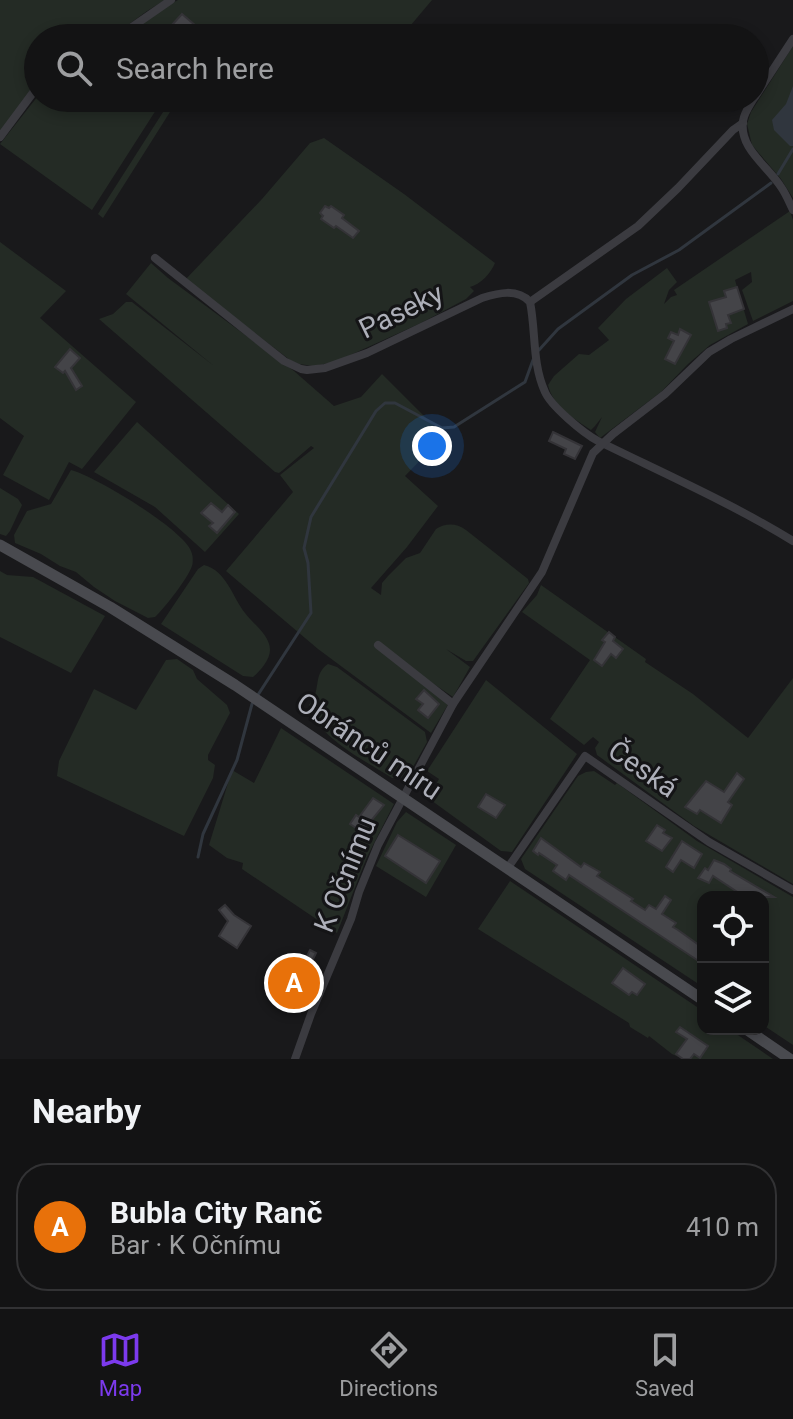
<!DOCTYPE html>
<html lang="en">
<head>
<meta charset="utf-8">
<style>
	body { margin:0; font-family:Roboto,sans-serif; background:#202022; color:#f1f3f6 }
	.controls { position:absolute; right:24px; bottom:24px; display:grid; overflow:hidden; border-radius:16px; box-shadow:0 4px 12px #0003 }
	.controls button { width:72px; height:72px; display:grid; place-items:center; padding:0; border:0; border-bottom:2px solid #323234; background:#131314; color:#f1f3f6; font:40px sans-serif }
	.you { position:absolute; left:432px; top:446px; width:28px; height:28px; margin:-20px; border:6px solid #fff; border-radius:50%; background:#1a73e8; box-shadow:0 0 0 12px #1a73e833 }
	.badge { display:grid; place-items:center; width:52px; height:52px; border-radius:50%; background:#7c3aed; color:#fff; font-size:26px; font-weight:700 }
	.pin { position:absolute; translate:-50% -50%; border:4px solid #fff; box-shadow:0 2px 8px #0006 }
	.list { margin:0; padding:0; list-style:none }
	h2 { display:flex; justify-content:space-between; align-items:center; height:104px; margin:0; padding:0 32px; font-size:34px }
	h2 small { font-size:26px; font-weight:400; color:#9d9ea0 }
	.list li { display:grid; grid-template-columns:52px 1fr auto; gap:24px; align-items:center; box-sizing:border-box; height:128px; margin:0 16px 16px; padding:0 16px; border:2px solid #323234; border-radius:32px }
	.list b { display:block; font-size:30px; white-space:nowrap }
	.list p { margin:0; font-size:26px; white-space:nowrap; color:#9d9ea0 }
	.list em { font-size:26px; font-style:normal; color:#9d9ea0 }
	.icon { flex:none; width:44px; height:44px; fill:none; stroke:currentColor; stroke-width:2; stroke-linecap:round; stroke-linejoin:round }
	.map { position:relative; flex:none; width:793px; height:1059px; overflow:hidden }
	.search { position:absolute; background:#131314; box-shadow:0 4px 12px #0003; left:24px; right:24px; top:24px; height:88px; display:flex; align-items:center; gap:20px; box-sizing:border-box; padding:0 28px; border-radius:44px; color:#9d9ea0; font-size:30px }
	.sheet { height:248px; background:#131314 }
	nav { display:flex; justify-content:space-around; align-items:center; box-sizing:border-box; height:112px; border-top:2px solid #323234; background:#131314; font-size:22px; color:#9d9ea0 }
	nav a { display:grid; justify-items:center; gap:4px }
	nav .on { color:#7c3aed }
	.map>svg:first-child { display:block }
</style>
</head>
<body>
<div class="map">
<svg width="793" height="1059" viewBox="0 0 793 1059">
	<rect width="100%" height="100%" fill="#19191b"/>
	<g fill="#242b25">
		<polygon points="0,0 165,0 147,11 110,38 38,38 38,81 0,133"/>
		<polygon points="178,0 432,0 400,38 120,38 156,12"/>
		<polygon points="793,46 793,198 781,179 752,145 747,124 751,112"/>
		<polygon points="38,96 38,98 140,98 156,110 92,210 0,144"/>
		<polygon points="151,98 181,98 170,112 103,218 98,214 165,109"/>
		<path d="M324,138L404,194L495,263C491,273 481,284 470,287L474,291L466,299L421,323L335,362L313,366L299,364L290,360L185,280L262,199L310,143Z"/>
		<path d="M790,211L793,220V301L753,321L742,290L752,282L751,272L735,280L748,324L710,345L688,364L661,392L600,438L595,432L602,417L595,426L591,430C573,418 553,406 548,385L554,376L579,354L589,355L609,340L598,328L626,299L667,268L677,282L669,290L664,304L671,297L677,295L674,290Z"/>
		<polygon points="0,242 66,291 40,318 136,402 82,469 69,462 49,500 3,475 24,436 0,418"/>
		<path d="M151,263L168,278L294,371L334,406L361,397L382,374L447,439L440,440L405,476L438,506L407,547L371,588L381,595L382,583L388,576L406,558L420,553L436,529C446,523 456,523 466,530L528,579L529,583L473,661H466L446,649L470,667L453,697L422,676L449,703L431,733L318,649L226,571L293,492L280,475L314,448L311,446L283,470L279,473L275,472L99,319L113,314L126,302H132L214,366L126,294Z"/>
		<polygon points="137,422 239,514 205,552 155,507 94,472"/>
		<path d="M71,470C93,475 189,532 192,554C193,557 193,563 192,566C188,578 164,609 155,617L148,618L115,601L94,587L76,572L60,566L41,554L15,543L14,535L27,511L51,504Z"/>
		<polygon points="0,488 18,499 22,505 10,531 6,536 0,534"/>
		<path d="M204,565C226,570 233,598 245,613C253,624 270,635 270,650C270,660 260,671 253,677L243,676L161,624L198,569Z"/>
		<polygon points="0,571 7,575 33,577 105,616 71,673 0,637"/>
		<polygon points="541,585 646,659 645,662 693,694 748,738 793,678 793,884 694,826 597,755 595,748 599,742 593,737 584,745 550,719 590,660 522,612 537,595"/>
		<polygon points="177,659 193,670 197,679 227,705 230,713 208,755 208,760 215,765 213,778 184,836 57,776 59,761 94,689 136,710 166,660"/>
		<path d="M328,664L337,667L425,732L427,742L409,774L402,778H392C366,761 316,737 309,705C322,691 312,675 328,664Z"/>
		<polygon points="486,680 577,754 512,852 501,851 428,798 439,779 427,771"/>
		<polygon points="281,728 394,804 367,857 337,933 242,869 243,863 227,858 209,845 232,770 254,783"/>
		<polygon points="594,771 615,785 617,783 697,841 793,897 793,1045 763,1025 763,897 703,897 703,987 525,869 521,859 578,776 586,772"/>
		<polygon points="406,812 456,845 426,897 376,866 397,822"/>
		<polygon points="510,881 703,1011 703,1029 729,1029 773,1059 683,1059 672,1054 649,1036 648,1038 630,1027 629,1023 478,929"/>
	</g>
	<polygon fill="#30363e" points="793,86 793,146 790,146 774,130 772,120 786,104"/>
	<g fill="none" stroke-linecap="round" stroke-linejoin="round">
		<g stroke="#30363e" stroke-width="3">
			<polyline points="778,174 793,149"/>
			<polyline points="539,350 558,329 632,275 679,250 771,183"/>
			<polyline points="198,857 203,834 237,760 252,704 311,613 308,563 304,548 311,517 376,411 385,403 395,403 442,428 454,427 525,382 533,360"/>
		</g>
	</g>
	<g fill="#444448" stroke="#343337" stroke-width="2">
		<polygon points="182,14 196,26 208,38 184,38 171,26"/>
		<polygon points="325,206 329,208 331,206 344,215 342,218 359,231 353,238 336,226 334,228 321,219 323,216 320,213"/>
		<polygon points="737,287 744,309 728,315 731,323 726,324 727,328 718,331 709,302 726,297 724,291"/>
		<polygon points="680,329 691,335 675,364 665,359 674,341 668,338 671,332 678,335"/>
		<polygon points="70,349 80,358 71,368 82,386 76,390 65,371 63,373 55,367"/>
		<polygon points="553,432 582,446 575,459 564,454 566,449 549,441"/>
		<polygon points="211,503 222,512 228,505 235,512 217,533 209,526 213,523 201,513"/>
		<polygon points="609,632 615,637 613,641 623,649 616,658 611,654 602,666 594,660 605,642 602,640"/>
		<polygon points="424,690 439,704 428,718 418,710 423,704 416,699"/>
		<polygon points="737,773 744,779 728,802 732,805 721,823 700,810 697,814 685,807 706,781 724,792"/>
		<polygon points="486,794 505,805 496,818 478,807"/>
		<polygon points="373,798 384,805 362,832 350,824 356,815 359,817"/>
		<polygon points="657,825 665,830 663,833 672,838 662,851 646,841"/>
		<polygon points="398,835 440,861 426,883 385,856"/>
		<polygon points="541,838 581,867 584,863 600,872 597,876 633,899 631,901 645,910 649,905 656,909 665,896 671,900 662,914 676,923 673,927 678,930 703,948 703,964 569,875 566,880 553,871 557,865 539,853 538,855 533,851"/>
		<polygon points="682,841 702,854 694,868 681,860 673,872 666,867"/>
		<polygon points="714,860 724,864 731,869 730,871 774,897 745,897 713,876 709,883 698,878 705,868 708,870"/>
		<polygon points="225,905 234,915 251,926 237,948 219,936 228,921 219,910"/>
		<polygon points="310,950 316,953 303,980 306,981 294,1003 284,998 288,990 283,987 291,973 297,976"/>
		<polygon points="623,968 645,984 637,995 632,992 629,995 612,983"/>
		<polygon points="680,1027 708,1046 700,1058 694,1054 690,1059 683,1059 676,1054 687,1039 676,1032"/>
	</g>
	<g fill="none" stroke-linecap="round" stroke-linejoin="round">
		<g stroke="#3b3b40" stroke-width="8">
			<polyline points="116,38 171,0"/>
			<polyline points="755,97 793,39"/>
			<path d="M754,98C750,105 744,113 743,121C739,149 768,166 781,187C786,194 789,202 793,210"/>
			<polyline points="0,137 38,86"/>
			<path d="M155,258L284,361L301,369L307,370L325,368L367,353L482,298C498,293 517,288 530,302C536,331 532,364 545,392C551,406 583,433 598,441C663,473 731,503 793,541"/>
			<polyline points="530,302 638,226 678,188 733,130 743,123"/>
			<polyline points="378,645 453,704"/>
			<polyline points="507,869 585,756 709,842 793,890"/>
			<polyline points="295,1059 311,1014 351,919 359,892 378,845 453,704 542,572 593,453 613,434 665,394 709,352 731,339 793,309"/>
		</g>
		<g stroke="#494a4f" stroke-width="11">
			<polyline points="0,545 110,607 235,685 703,1000"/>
			<polyline points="746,1029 790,1059"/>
		</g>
	</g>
	<g text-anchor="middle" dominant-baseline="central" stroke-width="6" stroke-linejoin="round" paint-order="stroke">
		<g font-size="28" fill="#adafb9" stroke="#141416">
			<text transform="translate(401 311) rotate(-26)">Paseky</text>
			<text transform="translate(369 746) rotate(34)">Obránců míru</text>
			<text transform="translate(643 769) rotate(35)">Česká</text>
			<text transform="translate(345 875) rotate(-68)">K Očnímu</text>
		</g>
	</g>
</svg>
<div class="controls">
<button><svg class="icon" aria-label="locate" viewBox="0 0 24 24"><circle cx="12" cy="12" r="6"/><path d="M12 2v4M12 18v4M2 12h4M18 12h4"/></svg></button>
<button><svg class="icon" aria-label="layers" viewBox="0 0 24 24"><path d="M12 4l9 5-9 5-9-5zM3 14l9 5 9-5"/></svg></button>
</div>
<div class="you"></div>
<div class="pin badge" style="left:294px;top:983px;background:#e8710a">A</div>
<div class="search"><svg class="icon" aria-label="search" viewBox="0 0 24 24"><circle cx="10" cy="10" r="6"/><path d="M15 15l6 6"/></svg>Search here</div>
</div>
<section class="sheet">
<h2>Nearby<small></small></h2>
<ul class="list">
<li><span class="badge" style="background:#e8710a">A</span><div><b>Bubla City Ranč</b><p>Bar · K Očnímu</p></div><em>410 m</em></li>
</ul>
</section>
<nav>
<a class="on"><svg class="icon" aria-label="map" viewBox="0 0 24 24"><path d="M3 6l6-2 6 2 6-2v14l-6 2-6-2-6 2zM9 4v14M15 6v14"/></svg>Map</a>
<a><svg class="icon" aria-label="directions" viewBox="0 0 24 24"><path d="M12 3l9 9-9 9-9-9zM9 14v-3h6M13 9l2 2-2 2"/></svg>Directions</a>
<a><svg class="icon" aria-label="saved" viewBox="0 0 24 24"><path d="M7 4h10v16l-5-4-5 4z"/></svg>Saved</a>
</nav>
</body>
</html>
